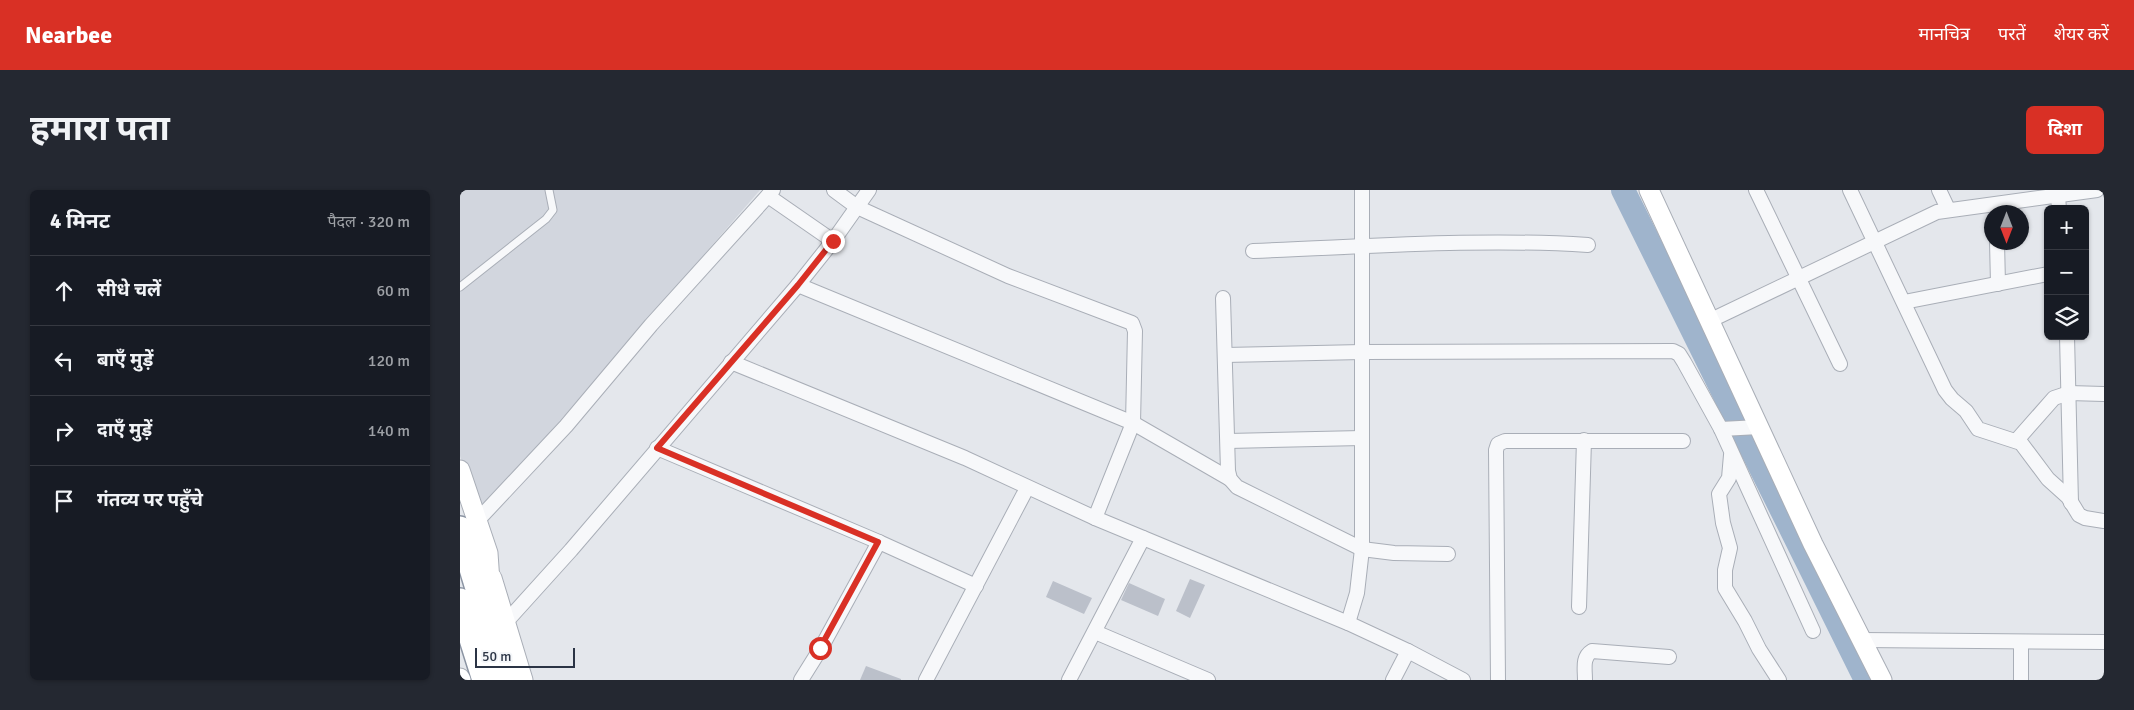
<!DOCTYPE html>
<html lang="hi">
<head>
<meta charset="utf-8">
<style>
	body { margin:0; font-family:Signika,"Noto Sans Devanagari",sans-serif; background:#242831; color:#f1f3f6 }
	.controls { position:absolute; right:15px; top:15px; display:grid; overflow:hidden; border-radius:8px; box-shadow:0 1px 4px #0004 }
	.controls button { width:45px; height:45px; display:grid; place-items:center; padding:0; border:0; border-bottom:1px solid #363941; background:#171b24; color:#f1f3f6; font:25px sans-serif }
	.compass { position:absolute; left:1524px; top:15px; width:45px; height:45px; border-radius:50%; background:#171b24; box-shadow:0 1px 4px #0004; rotate:180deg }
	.scale { position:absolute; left:15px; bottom:12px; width:100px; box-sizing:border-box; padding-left:5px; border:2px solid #2b3445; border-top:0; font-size:14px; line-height:18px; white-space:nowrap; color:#2b3445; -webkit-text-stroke:4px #f4f6f9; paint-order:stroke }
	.stop { position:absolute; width:15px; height:15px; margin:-11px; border:4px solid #d93025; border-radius:50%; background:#fff }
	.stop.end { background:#d93025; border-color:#fff; box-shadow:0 1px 5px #0008 }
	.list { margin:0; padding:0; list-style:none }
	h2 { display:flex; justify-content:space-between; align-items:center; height:65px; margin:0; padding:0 20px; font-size:21px }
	h2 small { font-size:16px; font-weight:400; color:#9ea1a6 }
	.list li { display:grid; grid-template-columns:32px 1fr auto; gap:15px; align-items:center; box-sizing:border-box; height:70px; padding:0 20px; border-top:1px solid #363941 }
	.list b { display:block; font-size:19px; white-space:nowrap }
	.list em { font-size:16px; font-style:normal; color:#9ea1a6 }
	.icon { flex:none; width:28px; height:28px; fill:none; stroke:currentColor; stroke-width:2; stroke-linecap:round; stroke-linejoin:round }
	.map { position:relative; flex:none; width:1644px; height:490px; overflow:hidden; border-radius:8px }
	header { display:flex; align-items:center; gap:30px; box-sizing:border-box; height:70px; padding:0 25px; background:#d93025; color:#fff }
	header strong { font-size:24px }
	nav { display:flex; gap:28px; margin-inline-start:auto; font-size:18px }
	.intro { display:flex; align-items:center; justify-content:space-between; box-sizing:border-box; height:120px; padding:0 30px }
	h1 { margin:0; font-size:35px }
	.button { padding:12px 22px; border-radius:8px; background:#d93025; color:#fff; font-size:18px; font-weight:700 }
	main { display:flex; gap:30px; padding:0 30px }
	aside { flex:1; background:#171b24; border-radius:8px; box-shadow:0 1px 4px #0004 }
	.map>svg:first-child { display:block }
</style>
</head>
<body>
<header>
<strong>Nearbee</strong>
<nav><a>मानचित्र</a><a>परतें</a><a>शेयर करें</a></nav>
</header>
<div class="intro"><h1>हमारा पता</h1><a class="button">दिशा</a></div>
<main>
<aside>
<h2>4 मिनट<small>पैदल · 320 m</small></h2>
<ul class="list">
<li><svg class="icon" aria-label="ahead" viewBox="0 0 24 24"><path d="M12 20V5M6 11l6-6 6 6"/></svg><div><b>सीधे चलें</b></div><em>60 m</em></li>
<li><svg class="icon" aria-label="left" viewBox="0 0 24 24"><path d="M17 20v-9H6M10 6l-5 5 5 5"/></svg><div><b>बाएँ मुड़ें</b></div><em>120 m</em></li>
<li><svg class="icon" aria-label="right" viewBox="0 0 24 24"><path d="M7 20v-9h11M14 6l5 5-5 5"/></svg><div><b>दाएँ मुड़ें</b></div><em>140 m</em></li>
<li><svg class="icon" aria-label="arrive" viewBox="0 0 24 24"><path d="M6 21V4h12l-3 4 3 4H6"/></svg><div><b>गंतव्य पर पहुँचे</b></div></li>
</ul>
</aside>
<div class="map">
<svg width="1644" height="490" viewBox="0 0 1644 490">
	<rect width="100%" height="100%" fill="#e4e7ec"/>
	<polygon fill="#d2d6de" points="0,0 300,0 19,324 0,266"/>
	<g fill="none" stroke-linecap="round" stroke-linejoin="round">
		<polyline stroke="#9fb4cc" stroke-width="24" points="1163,0 1406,490"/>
	</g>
	<g fill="#bbc0ca">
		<polygon points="730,389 745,395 730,428 716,421"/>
		<polygon points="593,391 632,408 624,424 586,407"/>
		<polygon points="669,393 705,409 698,426 661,410"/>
		<polygon points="406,476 441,489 441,490 400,490"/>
	</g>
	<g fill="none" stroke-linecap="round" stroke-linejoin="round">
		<defs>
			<polyline id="lane" points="0,97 86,29 93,20 89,0"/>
			<g id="street">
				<polyline points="374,0 397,17 548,86 672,133 675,141 673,233 635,328"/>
				<polyline points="1296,0 1380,174"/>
				<polyline points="1390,0 1485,200 1492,209 1506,221 1518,239 1561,253 1588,289 1608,307 1619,325 1625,328 1644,331"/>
				<polyline points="1479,0 1488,19"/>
				<polyline points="308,6 373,51"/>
				<polyline points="1598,6 1599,19"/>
				<polyline points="1537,52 1538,94"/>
				<path d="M793,61C905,57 1016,48 1128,55"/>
				<polyline points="338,95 673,233 770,289"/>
				<polyline points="763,108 768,281 770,289 777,297 902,359 934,363 988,364"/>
				<polyline points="1444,112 1588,84"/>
				<polyline points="1249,131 1477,22 1637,0"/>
				<polyline points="1607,146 1611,313"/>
				<polyline points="765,165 902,162 1213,161 1219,164 1224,172 1261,239 1353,441"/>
				<polyline points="271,172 505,268 635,328 888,433 948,461 933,490"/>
				<polyline points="1261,239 1299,237"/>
				<polyline points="1557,250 1594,208 1609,203 1644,204"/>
				<polyline points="768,251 902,248"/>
				<polyline points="197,258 419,352 516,396"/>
				<polyline points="1271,265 1269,288 1259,304 1263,333 1270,358 1265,380 1265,398 1285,431 1299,459 1319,490"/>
				<polyline points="17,331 106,236 191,135 313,0"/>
				<polyline points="1119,417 1124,250"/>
				<polyline points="46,432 111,360 338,95 373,51 409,0"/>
				<polyline points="888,433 897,403 902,359 902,0"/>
				<polyline points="635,442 748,490"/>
				<polyline points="1402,450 1644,452"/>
				<polyline points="1561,452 1561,490"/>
				<polyline points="948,461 1003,490"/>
				<polyline points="341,490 361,458 419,352"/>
				<polyline points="466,490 567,298"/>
				<polyline points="609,490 683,348"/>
				<polyline points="1038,490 1036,260 1038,254 1045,251 1223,251"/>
				<path d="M1125,490C1125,479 1122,467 1132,461L1209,467"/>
			</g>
			<g id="secondary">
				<polyline points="1189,0 1353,354 1422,490"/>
				<polyline points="0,280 28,363 30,392 25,418"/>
				<polyline points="32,388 63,490"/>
				<polyline points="0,488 1,490"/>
			</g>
			<g id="highway">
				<polyline points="0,339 46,490"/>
				<polyline points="0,411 25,490"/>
			</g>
		</defs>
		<use href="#lane" stroke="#a9aeb7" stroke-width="9"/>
		<use href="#street" stroke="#a9aeb7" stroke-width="16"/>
		<use href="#secondary" stroke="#a9aeb7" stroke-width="21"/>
		<use href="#highway" stroke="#8b94a3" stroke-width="28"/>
		<use href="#lane" stroke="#f7f8fa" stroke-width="7"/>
		<use href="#street" stroke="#f7f8fa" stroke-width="14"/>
		<use href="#secondary" stroke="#fff" stroke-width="19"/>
		<use href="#highway" stroke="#fff" stroke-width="25"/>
	</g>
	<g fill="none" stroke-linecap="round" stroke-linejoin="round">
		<polyline stroke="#d93025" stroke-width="6" points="360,458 418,352 197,258 338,95 373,51"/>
	</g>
</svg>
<div class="controls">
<button>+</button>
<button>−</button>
<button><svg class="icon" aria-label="layers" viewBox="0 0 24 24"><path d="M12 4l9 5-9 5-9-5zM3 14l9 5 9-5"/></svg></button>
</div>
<svg class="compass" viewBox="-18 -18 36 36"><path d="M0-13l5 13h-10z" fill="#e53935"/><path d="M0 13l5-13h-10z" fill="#9ea1a6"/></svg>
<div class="scale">50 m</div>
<div class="stop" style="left:360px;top:458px"></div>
<div class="stop end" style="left:373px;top:51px"></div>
</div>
</main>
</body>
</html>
